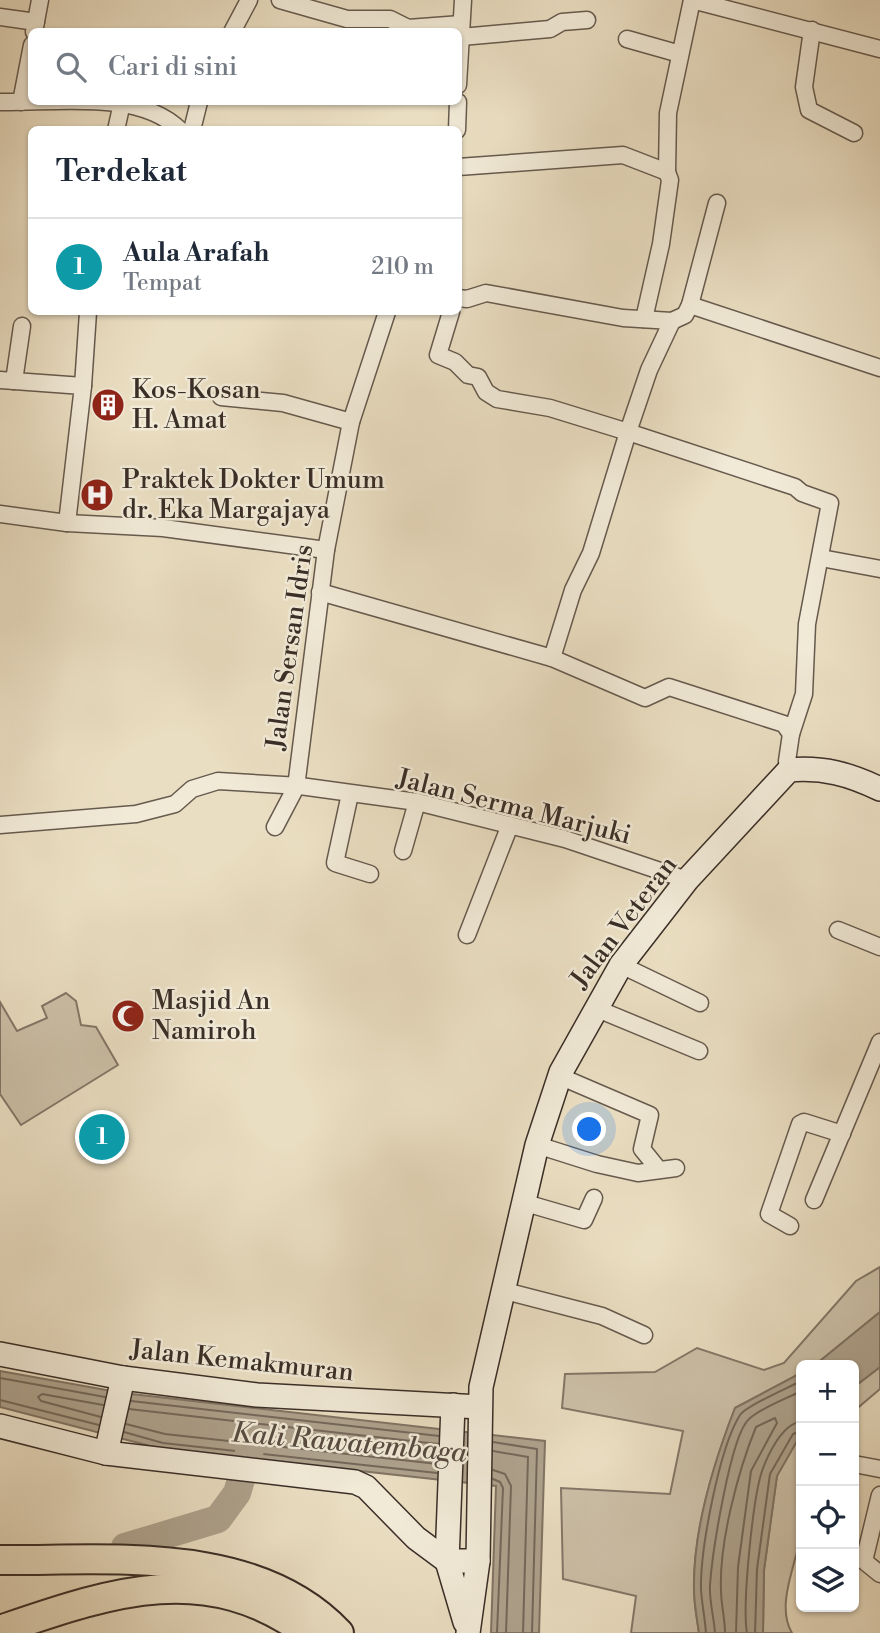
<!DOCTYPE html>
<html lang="id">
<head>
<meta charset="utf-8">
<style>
	body { margin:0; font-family:"Libre Bodoni",serif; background:#f6f6f7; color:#1f2937 }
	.controls { position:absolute; right:21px; bottom:21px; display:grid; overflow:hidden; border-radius:10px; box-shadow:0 2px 5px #0004 }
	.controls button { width:63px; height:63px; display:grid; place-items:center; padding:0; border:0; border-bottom:2px solid #e0e1e3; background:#fff; color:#1f2937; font:35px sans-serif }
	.you { position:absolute; left:590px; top:1130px; width:24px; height:24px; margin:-18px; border:5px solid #fff; border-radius:50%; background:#1a73e8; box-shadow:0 0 0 10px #1a73e833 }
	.badge { display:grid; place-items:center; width:46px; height:46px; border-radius:50%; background:#0b8043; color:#fff; font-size:23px; font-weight:700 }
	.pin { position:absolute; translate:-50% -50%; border:4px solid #fff; box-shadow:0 2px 7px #0006 }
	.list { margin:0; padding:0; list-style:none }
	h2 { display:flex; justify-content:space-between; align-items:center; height:91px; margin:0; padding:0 28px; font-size:30px }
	h2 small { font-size:23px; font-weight:400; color:#747a83 }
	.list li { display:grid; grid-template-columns:46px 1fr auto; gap:21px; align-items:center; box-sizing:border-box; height:98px; padding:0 28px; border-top:2px solid #e0e1e3 }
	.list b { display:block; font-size:26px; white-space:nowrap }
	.list p { margin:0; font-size:23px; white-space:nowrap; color:#747a83 }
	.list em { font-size:23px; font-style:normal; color:#747a83 }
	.icon { flex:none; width:38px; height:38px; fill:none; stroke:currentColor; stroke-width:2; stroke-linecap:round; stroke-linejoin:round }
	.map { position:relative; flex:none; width:880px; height:1633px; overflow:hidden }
	.search { position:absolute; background:#fff; box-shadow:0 2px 5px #0004; left:28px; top:28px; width:434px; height:77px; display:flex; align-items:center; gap:18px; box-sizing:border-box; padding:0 24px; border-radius:10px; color:#747a83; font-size:26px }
	.panel { position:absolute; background:#fff; box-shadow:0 2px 5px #0004; left:28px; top:126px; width:434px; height:189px; border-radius:10px }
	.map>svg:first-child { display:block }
</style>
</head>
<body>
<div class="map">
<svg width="880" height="1633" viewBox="0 0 880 1633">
	<rect width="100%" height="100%" fill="#eadec2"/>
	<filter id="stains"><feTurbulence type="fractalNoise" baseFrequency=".00286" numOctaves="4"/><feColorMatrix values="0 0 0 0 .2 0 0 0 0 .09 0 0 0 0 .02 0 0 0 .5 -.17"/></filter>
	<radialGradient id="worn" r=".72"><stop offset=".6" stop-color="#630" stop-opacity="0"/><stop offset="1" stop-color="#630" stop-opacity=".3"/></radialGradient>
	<g fill="#ccc0a8" stroke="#837768" stroke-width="2">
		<polygon points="66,993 76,1001 81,1025 96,1027 118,1065 21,1125 0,1094 0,1002 17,1031 47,1018 42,1006"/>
		<path d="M880,1267V1312L815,1365H801V1373L735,1408C714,1462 693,1531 694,1589C694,1604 697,1619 699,1633H631L636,1596L563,1579L561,1488L670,1494L683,1431L562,1408L565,1374L655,1372L697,1348L764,1370L784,1363L856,1281Z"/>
		<polygon points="880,1367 880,1389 854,1411 854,1387"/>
		<path d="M801,1434C801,1466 805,1501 801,1533C797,1563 775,1605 792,1633H763L764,1570L777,1475Z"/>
	</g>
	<g fill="#aea28d" stroke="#807464" stroke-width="2">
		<polygon points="880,1312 880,1367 854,1387 854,1365 815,1365"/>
		<polygon points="0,1371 123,1393 545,1441 539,1633 491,1633 496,1486 162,1449 0,1407"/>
		<path d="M801,1373V1434L777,1476L764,1570L763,1633H699C697,1619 694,1604 694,1589C693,1531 714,1462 735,1408Z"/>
	</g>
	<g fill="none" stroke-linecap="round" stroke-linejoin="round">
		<g stroke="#74685a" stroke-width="2">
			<polyline points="0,1378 105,1397"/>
			<polyline points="0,1400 99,1425"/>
			<polyline points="131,1401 439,1436"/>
			<polyline points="129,1409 438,1444"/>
			<polyline points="101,1417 41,1401 38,1397 42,1394 103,1405"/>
			<polyline points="126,1424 165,1434 438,1464"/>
			<polyline points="124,1432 163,1443 437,1473"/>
			<polyline points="493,1442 537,1449 532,1633"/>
			<polyline points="493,1451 528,1457 523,1633"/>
			<polyline points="493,1470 505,1474 511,1486 506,1633"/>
			<polyline points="493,1479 500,1482 503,1488 497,1633"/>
			<path d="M706,1633C705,1619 702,1604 701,1590C700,1551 719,1448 740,1415C747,1405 788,1388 801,1381"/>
			<path d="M715,1633C714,1617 709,1601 710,1585C712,1556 730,1436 749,1419C762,1407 786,1399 801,1391"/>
			<path d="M725,1633C725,1619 721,1604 721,1590C719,1543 738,1471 756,1427L775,1418L777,1423L751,1471L738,1567L736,1633"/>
			<path d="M747,1633C742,1604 753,1498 762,1471C768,1454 783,1423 801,1422"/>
			<polyline points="755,1633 757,1569 770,1474 793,1434 801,1431"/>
		</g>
		<polyline stroke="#aea28d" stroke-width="28" points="125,1547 218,1519 237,1493 252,1443"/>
		<defs>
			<g id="street">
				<polyline points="280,0 347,19 390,19 408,28 461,24"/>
				<polyline points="692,0 880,49"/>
				<polyline points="0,17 36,22"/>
				<polyline points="812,30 804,87 809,110 854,133"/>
				<polyline points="34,32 40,0"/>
				<polyline points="232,32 249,0"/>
				<polyline points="461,37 550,29 562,22 587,20"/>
				<polyline points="627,39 680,54"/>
				<polyline points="458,85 463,0"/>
				<path d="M0,102C55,103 139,89 180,130"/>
				<polyline points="21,102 32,45"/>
				<polyline points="116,130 122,103"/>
				<polyline points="192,130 199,102"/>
				<polyline points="457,130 458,102"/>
				<polyline points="458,167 623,155 667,172"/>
				<polyline points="458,298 467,299 486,293 623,318 672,321 685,315 690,305 880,368"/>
				<polyline points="690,305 717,203"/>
				<polyline points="451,312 438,355 455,362 468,375 478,377 486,392 497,399 550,408 628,432 591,553 573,590 552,658"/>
				<polyline points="644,319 661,244 670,180 667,172 668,113 692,0"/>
				<polyline points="672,321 649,370 628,432 795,487 802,493 830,503 807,624 804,694 791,734"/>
				<polyline points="0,380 83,386 67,523"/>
				<polyline points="14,381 22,326"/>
				<polyline points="83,386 88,312"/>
				<polyline points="221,397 283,403 351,422"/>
				<polyline points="0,514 67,523 163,528 326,550"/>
				<polyline points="821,558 880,569"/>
				<polyline points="320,592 552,658 645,698 669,687 784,724 791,734 787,761 789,770"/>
				<polyline points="350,794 335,863 370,874"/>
				<polyline points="0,825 136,814 175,804 192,789 218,781 300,786 417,802 565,839 687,880"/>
				<polyline points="275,827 296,787 326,550 351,422 387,312"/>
				<polyline points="403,851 417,802"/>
				<polyline points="838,930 880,947"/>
				<polyline points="467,935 510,825"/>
				<polyline points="621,965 700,1003"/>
				<polyline points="595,1008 699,1051"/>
				<polyline points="559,1076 650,1115 642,1149 659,1170"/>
				<polyline points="537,1145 597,1164 638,1173 676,1168"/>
				<polyline points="814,1200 880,1042"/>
				<polyline points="522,1202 584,1220 594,1198"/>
				<polyline points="790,1226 769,1214 800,1124 804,1122 842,1134"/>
				<polyline points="501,1290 602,1316 644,1335"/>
				<polyline points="854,1464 880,1469"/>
				<polyline points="880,1495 864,1561 880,1574"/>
			</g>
			<g id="secondary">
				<polyline points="0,1354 123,1378 257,1395 480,1407"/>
				<polyline points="453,1405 447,1561 465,1622"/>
				<polyline points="0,1426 106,1453 355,1482 366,1487 416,1538 447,1561 478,1561"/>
				<polyline points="106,1453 123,1378"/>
				<path d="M468,1633L478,1561L481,1387L537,1145L561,1072L621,965L687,880L789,770C823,767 849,774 880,789"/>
			</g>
			<g id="highway">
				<path d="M0,1560C111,1561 255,1544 339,1633"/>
				<path d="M0,1630C109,1593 204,1558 307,1633"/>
			</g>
		</defs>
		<use href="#street" stroke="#665a4e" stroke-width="19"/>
		<use href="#secondary" stroke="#3a2e27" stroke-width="26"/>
		<use href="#highway" stroke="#3a2e27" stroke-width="32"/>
		<use href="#street" stroke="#f1ead7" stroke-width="16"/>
		<use href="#secondary" stroke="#f1ead7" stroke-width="23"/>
		<use href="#highway" stroke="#eadec2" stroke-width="28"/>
	</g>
	<defs>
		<symbol id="building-disc" viewBox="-11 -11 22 22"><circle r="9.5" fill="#8f2418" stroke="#f1ead7"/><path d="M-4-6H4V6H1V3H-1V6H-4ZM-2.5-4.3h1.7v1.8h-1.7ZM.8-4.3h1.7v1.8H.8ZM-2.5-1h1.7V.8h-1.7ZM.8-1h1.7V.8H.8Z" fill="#fff"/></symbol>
		<symbol id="hospital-disc" viewBox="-11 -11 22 22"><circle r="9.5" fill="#8f2418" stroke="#f1ead7"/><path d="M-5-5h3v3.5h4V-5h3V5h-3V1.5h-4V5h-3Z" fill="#fff"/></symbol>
		<symbol id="mosque-disc" viewBox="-11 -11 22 22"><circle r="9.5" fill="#8f2418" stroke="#f1ead7"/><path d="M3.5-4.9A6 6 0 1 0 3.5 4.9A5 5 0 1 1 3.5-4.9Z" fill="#fff"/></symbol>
	</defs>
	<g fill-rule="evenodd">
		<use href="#building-disc" x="89" y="386" width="38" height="38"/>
		<use href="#hospital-disc" x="78" y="476" width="38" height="38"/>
		<use href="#mosque-disc" x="109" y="997" width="38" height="38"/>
	</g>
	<g text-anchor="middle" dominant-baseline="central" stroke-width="5" stroke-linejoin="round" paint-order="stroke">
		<g font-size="26" fill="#3a2e27" stroke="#f1ead7" text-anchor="start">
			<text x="132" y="390">Kos-Kosan<tspan x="132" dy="30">H. Amat</tspan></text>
			<text x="122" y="480">Praktek Dokter Umum<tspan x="122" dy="30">dr. Eka Margajaya</tspan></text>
			<text x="152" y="1001">Masjid An<tspan x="152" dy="30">Namiroh</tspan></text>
		</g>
		<g font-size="26" fill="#3a2e27" stroke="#f1ead7">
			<text transform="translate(290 647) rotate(-82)">Jalan Sersan Idris</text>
			<text transform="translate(514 807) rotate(14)">Jalan Serma Marjuki</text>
			<text transform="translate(624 922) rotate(-53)">Jalan Veteran</text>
			<text transform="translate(242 1361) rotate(6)">Jalan Kemakmuran</text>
		</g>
		<g font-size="28" font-style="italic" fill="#574b40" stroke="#f1ead7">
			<text transform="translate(349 1443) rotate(5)">Kali Rawatembaga</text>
		</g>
	</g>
	<rect width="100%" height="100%" filter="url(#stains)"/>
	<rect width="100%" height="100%" fill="url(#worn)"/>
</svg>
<div class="controls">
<button>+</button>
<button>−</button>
<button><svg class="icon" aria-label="locate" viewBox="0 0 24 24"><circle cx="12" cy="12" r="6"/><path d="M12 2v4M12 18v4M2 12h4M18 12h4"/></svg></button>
<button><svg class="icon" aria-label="layers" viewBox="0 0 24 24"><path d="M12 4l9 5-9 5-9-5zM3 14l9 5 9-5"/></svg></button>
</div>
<div class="you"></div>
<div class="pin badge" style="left:102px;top:1137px;background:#0f9aa8">1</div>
<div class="search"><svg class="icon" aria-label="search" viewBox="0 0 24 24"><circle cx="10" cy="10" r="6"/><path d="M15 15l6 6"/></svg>Cari di sini</div>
<section class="panel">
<h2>Terdekat<small></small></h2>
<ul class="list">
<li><span class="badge" style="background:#0f9aa8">1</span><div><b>Aula Arafah</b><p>Tempat</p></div><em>210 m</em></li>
</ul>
</section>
</div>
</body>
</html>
